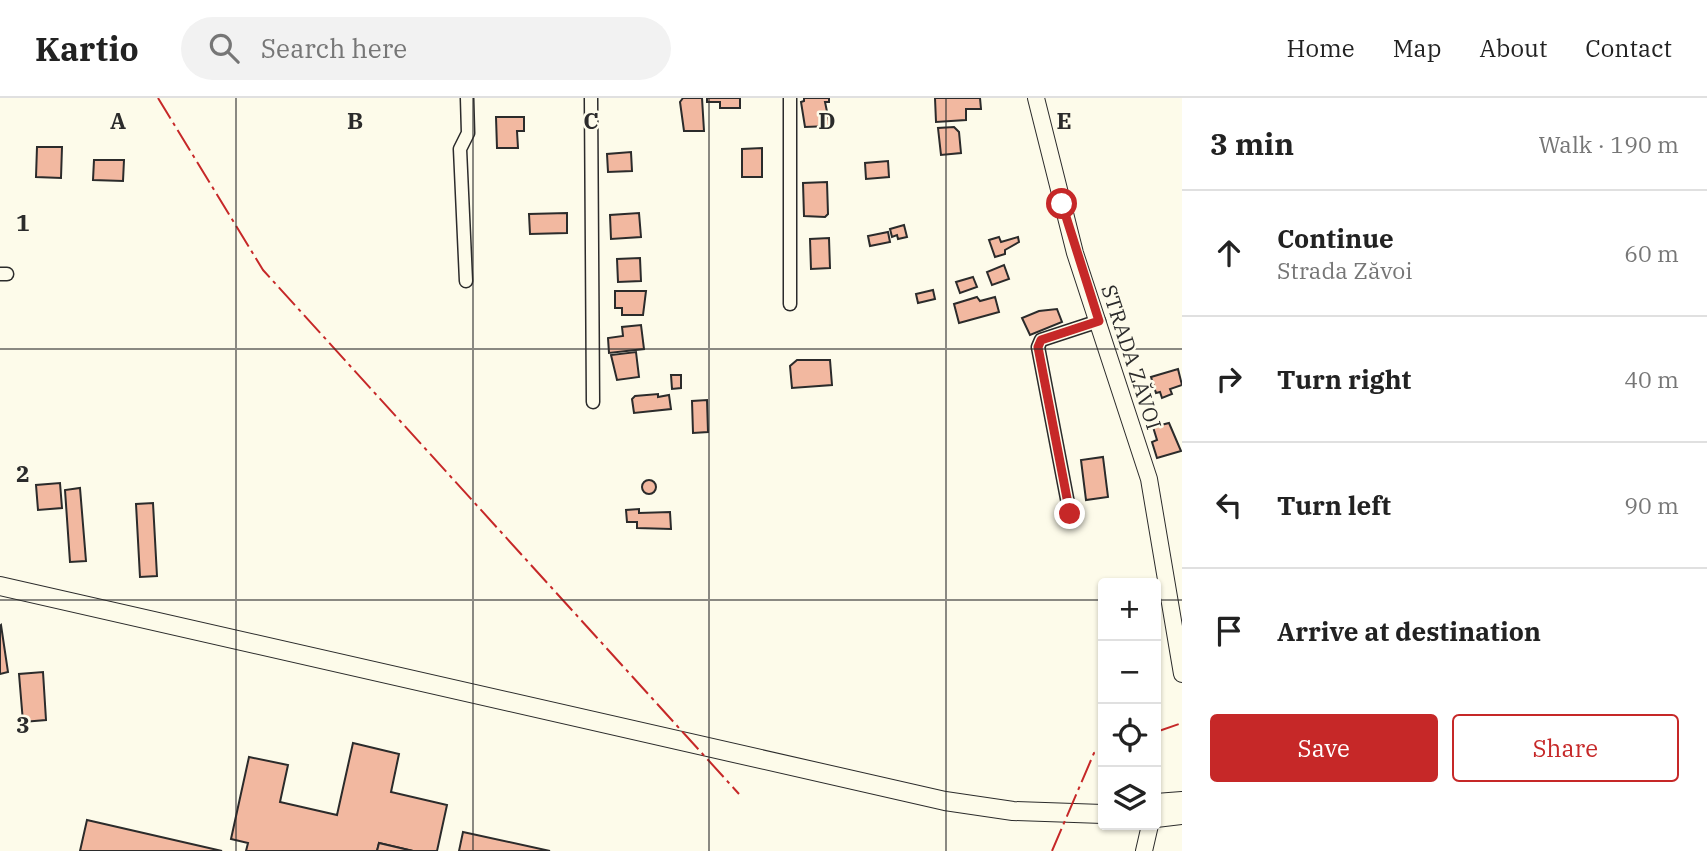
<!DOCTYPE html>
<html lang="en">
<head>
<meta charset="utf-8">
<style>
	body { margin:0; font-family:"IBM Plex Serif",serif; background:#f2f2f2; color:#222 }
	.controls { position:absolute; right:21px; bottom:21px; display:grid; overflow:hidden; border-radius:7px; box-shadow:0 2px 5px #0004 }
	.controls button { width:63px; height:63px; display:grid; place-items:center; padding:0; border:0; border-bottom:2px solid #e0e0e0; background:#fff; color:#222; font:35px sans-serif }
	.stop { position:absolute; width:21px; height:21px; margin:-16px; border:5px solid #c62828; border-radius:50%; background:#fff }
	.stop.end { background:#c62828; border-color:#fff; box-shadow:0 2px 7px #0008 }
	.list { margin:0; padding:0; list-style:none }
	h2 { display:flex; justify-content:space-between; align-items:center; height:91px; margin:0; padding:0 28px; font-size:30px }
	h2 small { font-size:23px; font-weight:400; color:#767676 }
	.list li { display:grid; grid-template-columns:46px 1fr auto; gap:21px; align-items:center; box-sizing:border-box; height:126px; padding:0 28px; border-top:2px solid #e0e0e0 }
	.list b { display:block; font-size:26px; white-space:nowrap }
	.list p { margin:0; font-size:23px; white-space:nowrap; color:#767676 }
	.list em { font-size:23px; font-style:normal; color:#767676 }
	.actions { display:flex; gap:14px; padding:21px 28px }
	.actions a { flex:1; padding:16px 0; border:2px solid #c62828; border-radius:7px; text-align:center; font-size:24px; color:#c62828 }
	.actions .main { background:#c62828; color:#fff }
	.icon { flex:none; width:38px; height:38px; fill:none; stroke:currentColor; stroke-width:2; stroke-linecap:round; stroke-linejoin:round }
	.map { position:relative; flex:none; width:1182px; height:753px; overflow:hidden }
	header { display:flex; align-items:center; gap:42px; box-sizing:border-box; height:98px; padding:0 35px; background:#fff; border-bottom:2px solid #e0e0e0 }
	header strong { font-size:33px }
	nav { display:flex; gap:38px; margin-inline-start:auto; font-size:24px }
	.search { width:490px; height:63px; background:#f2f2f2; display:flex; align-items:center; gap:18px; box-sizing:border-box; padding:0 24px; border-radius:38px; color:#767676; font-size:26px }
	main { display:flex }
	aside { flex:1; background:#fff }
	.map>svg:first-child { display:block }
</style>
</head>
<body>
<header>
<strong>Kartio</strong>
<div class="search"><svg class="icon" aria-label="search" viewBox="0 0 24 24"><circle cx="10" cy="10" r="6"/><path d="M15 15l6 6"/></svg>Search here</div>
<nav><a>Home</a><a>Map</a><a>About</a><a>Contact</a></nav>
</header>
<main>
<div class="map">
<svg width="1182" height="753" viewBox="0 0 1182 753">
	<rect width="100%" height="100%" fill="#fdfbea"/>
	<g fill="#f2b8a0" stroke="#2b2b2b" stroke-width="2">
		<polygon points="683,0 702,0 704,33 684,33 680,4"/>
		<polygon points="707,0 740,0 740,10 720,10 720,4 707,4"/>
		<polygon points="804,0 829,0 829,4 825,4 830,28 805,29 801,4 804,3"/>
		<polygon points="935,0 980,0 981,11 966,11 966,22 936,24"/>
		<polygon points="496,19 524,19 524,33 517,33 518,50 497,50"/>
		<polygon points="954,29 959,34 961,55 941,57 938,30"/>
		<polygon points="37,49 62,49 61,80 36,79"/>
		<polygon points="762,50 762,79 742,79 742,51"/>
		<polygon points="631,54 632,73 608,74 607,56"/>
		<polygon points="94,62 124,62 123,83 93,82"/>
		<polygon points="888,63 889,79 866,81 865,65"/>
		<polygon points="827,84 828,116 825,119 804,118 803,85"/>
		<polygon points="567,115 567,135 530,136 529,116"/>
		<polygon points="639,115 641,139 611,141 610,117"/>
		<polygon points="904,127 907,139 898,141 897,137 892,139 890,131"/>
		<polygon points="888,134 890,144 870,148 868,138"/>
		<polygon points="999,139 1001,144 1018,139 1019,144 1005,152 1005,156 995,159 989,142"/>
		<polygon points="829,140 830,170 811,171 810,141"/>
		<polygon points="640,160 641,183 618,184 617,161"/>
		<polygon points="1004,167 1009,181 992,187 987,174"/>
		<polygon points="973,179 977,189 960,195 956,184"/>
		<polygon points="933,192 935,201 918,205 916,196"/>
		<polygon points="615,193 646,193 643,217 622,217 622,210 615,210"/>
		<polygon points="977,199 980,203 995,199 999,214 959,225 954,206"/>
		<polygon points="1057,211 1062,224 1030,237 1022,220 1039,213"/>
		<polygon points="641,227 644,251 609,255 608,240 623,238 622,229"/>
		<polygon points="636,254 639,279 617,282 611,257"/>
		<polygon points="797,262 830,262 832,287 792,290 790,268"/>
		<polygon points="1178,271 1182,287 1170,291 1172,296 1162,300 1160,294 1156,295 1151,279"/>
		<polygon points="671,277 681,277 681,290 672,291"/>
		<polygon points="658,296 658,299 669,297 671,311 634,315 632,301 635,298"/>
		<polygon points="707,302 708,334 693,335 692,303"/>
		<polygon points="1169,325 1181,353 1157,360 1152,344 1157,342 1153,329"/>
		<polygon points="1103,359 1108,399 1086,402 1081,362"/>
		<circle cx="649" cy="389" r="7"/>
		<polygon points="60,385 62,410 38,412 36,387"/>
		<polygon points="80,390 86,463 70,464 65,392"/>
		<polygon points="153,405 157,478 140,479 136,406"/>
		<polygon points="639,411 639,415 670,414 671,431 637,430 637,424 627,424 626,412"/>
		<polygon points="1,527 8,574 0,576 0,528"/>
		<polygon points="43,574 46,622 23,624 19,576"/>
		<polygon points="353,645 399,656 391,694 447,707 437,753 413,753 379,745 377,753 246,753 248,745 231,741 249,659 288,667 280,704 337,717"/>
		<polygon points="87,722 222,753 80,753"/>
		<polygon points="463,734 550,753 459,753"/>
		<polygon points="379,745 413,753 377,753"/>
	</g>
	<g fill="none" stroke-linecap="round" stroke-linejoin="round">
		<defs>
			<g id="street">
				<polyline points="591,0 593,304"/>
				<polyline points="0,176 7,176"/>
				<polyline points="466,183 460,51 468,35 467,0"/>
				<polyline points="790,206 790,0"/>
				<polyline points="1070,416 1038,249 1041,242 1099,223"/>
			</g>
			<g id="secondary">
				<polyline points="1036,0 1075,155 1149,381 1182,576"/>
				<polyline points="1144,753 1150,727"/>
			</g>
			<g id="primary">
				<polyline points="0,488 945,703 1013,713 1103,716"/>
				<polyline points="1156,705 1182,703"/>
				<polyline points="1156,720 1182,717"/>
			</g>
		</defs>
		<use href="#street" stroke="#2b2b2b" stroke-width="15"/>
		<use href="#secondary" stroke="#2b2b2b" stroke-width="18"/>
		<use href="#primary" stroke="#2b2b2b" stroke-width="20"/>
		<use href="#street" stroke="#fdfbea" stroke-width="12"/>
		<use href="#secondary" stroke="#fdfbea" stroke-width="16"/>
		<use href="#primary" stroke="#fdfbea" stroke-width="18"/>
		<g stroke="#c62828" stroke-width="2" stroke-dasharray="24 5 3.5 5" stroke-linecap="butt">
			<polyline points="158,0 263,172 739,696"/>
			<polyline points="1156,634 1182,625"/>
			<polyline points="1052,753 1094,655 1103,652"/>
		</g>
	</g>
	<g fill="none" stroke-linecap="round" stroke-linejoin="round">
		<polyline stroke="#c62828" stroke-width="9" points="1062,106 1099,223 1041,242 1038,249 1070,416"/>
	</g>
	<path fill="none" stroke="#2b2b2b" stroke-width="2" stroke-opacity="0.55" d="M236,0V753M473,0V753M709,0V753M946,0V753M0,251H1182M0,502H1103M1156,502H1182"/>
	<g text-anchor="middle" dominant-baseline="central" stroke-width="5" stroke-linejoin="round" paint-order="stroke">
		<g font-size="21" fill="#2b2b2b" stroke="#fdfbea">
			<text transform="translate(1132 259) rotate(72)">STRADA ZĂVOI</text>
		</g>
	</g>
	<g font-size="23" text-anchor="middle" font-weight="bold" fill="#2b2b2b" stroke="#fdfbea" stroke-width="5" stroke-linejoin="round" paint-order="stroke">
		<text x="118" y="31">A</text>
		<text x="355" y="31">B</text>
		<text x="591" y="31">C</text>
		<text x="827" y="31">D</text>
		<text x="1064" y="31">E</text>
		<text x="23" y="133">1</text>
		<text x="23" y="384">2</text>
		<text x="23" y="635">3</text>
	</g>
</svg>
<div class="controls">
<button>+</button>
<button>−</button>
<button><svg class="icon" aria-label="locate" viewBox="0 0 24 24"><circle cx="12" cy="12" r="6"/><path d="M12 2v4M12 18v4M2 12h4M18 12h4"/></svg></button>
<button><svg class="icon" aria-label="layers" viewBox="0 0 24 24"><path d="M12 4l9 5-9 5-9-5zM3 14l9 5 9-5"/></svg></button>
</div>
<div class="stop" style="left:1062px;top:106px"></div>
<div class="stop end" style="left:1070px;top:416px"></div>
</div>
<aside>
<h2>3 min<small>Walk · 190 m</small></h2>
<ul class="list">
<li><svg class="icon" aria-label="ahead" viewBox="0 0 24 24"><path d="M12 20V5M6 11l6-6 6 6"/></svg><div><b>Continue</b><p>Strada Zăvoi</p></div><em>60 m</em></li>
<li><svg class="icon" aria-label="right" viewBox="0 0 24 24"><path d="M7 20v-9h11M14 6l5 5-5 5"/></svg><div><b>Turn right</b></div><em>40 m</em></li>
<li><svg class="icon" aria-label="left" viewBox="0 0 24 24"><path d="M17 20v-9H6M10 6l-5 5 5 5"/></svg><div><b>Turn left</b></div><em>90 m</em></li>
<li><svg class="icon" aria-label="arrive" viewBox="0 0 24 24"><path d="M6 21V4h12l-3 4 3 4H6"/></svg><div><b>Arrive at destination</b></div></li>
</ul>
<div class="actions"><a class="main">Save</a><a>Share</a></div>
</aside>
</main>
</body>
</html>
